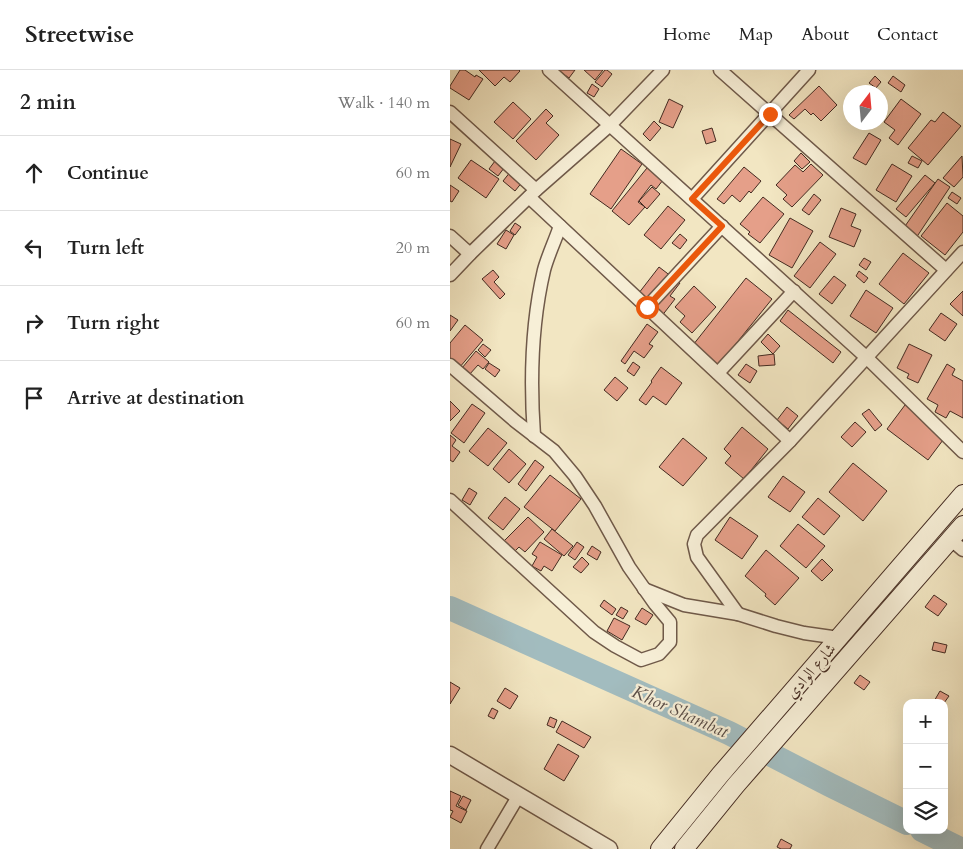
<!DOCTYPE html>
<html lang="en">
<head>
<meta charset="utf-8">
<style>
	body { margin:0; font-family:Cardo,Amiri,serif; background:#f6f6f6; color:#222 }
	.controls { position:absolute; right:15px; bottom:15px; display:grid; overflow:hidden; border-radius:10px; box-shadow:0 5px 20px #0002 }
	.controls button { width:45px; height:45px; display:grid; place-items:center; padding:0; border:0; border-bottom:1px solid #e0e0e0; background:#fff; color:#222; font:25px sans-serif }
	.compass { position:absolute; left:393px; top:15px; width:45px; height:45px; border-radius:50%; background:#fff; box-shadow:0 5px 20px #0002; rotate:16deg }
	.stop { position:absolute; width:15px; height:15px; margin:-11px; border:4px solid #ea580c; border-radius:50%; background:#fff }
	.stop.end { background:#ea580c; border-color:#fff; box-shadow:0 1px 5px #0008 }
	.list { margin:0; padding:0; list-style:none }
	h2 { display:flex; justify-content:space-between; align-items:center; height:65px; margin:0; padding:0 20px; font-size:21px }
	h2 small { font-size:16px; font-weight:400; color:#767676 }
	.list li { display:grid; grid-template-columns:32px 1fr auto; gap:15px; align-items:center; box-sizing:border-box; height:75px; padding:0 20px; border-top:1px solid #e0e0e0 }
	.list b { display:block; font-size:19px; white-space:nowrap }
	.list em { font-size:16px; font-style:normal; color:#767676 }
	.icon { flex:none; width:28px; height:28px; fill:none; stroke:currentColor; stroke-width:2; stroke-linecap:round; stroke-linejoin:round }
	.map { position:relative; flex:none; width:513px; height:779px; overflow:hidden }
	header { display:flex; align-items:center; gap:30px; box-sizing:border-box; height:70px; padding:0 25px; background:#fff; border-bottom:1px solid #e0e0e0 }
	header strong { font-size:24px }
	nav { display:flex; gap:28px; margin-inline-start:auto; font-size:18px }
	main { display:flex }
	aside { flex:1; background:#fff }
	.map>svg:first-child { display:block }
</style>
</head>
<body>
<header>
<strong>Streetwise</strong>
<nav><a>Home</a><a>Map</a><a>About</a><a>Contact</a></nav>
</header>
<main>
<aside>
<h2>2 min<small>Walk · 140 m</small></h2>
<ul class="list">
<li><svg class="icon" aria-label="ahead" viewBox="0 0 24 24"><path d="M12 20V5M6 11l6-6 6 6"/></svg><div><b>Continue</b></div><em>60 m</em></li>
<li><svg class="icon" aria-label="left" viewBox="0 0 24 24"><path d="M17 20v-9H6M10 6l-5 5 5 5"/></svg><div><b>Turn left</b></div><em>20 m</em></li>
<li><svg class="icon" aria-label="right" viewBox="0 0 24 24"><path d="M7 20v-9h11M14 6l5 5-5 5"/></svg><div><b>Turn right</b></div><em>60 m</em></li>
<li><svg class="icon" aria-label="arrive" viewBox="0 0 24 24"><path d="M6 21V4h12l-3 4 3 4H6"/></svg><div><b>Arrive at destination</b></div></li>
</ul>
</aside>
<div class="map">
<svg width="513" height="779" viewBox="0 0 513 779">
	<rect width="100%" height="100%" fill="#f2e6c2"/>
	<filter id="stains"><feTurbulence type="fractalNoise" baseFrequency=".004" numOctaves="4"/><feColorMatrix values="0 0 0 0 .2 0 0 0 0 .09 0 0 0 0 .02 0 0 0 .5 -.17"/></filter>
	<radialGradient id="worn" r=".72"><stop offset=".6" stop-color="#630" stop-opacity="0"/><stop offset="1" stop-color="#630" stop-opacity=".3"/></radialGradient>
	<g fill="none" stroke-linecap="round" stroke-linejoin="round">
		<g stroke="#a2bcbf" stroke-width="24">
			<polyline points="0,538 279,663 380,715 457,753"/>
			<polyline points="472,760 510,779"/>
		</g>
	</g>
	<g fill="#e59f89" stroke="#432a21">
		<polygon points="10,0 15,0 25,7 26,5 33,9 19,30 0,18 0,16"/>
		<polygon points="29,0 69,0 70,1 60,12 54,7 45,16"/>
		<polygon points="108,0 125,0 119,8"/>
		<polygon points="134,0 153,0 145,10"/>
		<polygon points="155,0 157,0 162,4 152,17 145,12"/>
		<polygon points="425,6 431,12 426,18 419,13"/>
		<polygon points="443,6 455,15 451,22 438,13"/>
		<polygon points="142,14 149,19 144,27 137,23"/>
		<polygon points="369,16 387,35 371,51 363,43 361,45 355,39 344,49 339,45"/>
		<polygon points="219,29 233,36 223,58 209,52"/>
		<polygon points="451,29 471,44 448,75 439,68 445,60 434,52"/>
		<polygon points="63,32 81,49 63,69 44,52"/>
		<polygon points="96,39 103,46 96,53 109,65 86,90 66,71"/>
		<polygon points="493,42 511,56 478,95 458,78 481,50 485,52"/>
		<polygon points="204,51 211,58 200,71 193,64"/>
		<polygon points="262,58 266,71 256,74 252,61"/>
		<polygon points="419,63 431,70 416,95 403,88"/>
		<polygon points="0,69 11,74 0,97"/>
		<polygon points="171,79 192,94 161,139 140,124"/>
		<polygon points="351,83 360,92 352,99 344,91"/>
		<polygon points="462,86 472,91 468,98 458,93"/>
		<polygon points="512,86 513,107 504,117 493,108"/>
		<polygon points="21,90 49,109 36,128 8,108"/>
		<polygon points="45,91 54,98 48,106 39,99"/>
		<polygon points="361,94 373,105 342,137 333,129 337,125 326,115 345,95 353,102"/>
		<polygon points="442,94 462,106 446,132 426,120"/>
		<polygon points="294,97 311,111 301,123 299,121 290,132 282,125 274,134 267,129"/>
		<polygon points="197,98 213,110 206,119 201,115 188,132 195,137 179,155 162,141"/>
		<polygon points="61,101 73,111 65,121 53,111"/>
		<polygon points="475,105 485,113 456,147 446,139"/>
		<polygon points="488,109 500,117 466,168 453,159"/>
		<polygon points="0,115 9,121 2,132 0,131"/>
		<polygon points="202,117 210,124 197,139 189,131"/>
		<polygon points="502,122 511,128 507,134 498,128"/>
		<polygon points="364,124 371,130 359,145 352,140"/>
		<polygon points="313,127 334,144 310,173 298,164 300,162 290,154"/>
		<polygon points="497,133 513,146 513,162 495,185 471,166"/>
		<polygon points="218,136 235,150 211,179 194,165"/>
		<polygon points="391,138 406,144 401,156 411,160 404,177 379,167"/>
		<polygon points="340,148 363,161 342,198 319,185"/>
		<polygon points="65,153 71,157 65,165 60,161"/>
		<polygon points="56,160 64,165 56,179 47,174"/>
		<polygon points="230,164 237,170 230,179 222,173"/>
		<polygon points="370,172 386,184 360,218 344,206"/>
		<polygon points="453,183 479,203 454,234 429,214"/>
		<polygon points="414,188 421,192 416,200 409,195"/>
		<polygon points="209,197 230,213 220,226 225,229 211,247 185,228"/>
		<polygon points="43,200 49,207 44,212 55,224 50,229 32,209"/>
		<polygon points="409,201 418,208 414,213 406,206"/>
		<polygon points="384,206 396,215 382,234 369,224"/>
		<polygon points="296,208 322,229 268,296 243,275"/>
		<polygon points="244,216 266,237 242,263 230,252 235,246 225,237"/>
		<polygon points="416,220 443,238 426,263 400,246"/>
		<polygon points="513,221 513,246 500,234"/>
		<polygon points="338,240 391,282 383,293 330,251"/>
		<polygon points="491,243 507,254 495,271 479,260"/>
		<polygon points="0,245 8,250 0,261"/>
		<polygon points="197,254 208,262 199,274 203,276 194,288 184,281 175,294 171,291"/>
		<polygon points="15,255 33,270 9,298 0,291 0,273"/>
		<polygon points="318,264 330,276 323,284 311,272"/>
		<polygon points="33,274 41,280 35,287 28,280"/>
		<polygon points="459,274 482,285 468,313 457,308 459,304 447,298"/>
		<polygon points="26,281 39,292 33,299 28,295 19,305 12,298"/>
		<polygon points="324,284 325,295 309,296 308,286"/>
		<polygon points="183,292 190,297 184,306 177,301"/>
		<polygon points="39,293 50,300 45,307 35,299"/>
		<polygon points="296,294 307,301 300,313 288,305"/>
		<polygon points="497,294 505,299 502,305 513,311 513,348 500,341 496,348 485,342 488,335 477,329"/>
		<polygon points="211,297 232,313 216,335 203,326 196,335 189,330 202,312 201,311"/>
		<polygon points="165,307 178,318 167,331 154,320"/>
		<polygon points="0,331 10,341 0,351"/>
		<polygon points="22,334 35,343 14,373 1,363"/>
		<polygon points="455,335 496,366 478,390 437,359"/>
		<polygon points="337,337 348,346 338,359 327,350"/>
		<polygon points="419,339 432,355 425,361 412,344"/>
		<polygon points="405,352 416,362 402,377 391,367"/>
		<polygon points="292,357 318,379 294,409 275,393 281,386 274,379"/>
		<polygon points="38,358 57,373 38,396 19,381"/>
		<polygon points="0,365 6,370 2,376 10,382 3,392 0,390"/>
		<polygon points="233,368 257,388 233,416 209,397"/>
		<polygon points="59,379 76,394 59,413 43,399"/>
		<polygon points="85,390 94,397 76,421 68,414"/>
		<polygon points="403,393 437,421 413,451 379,422"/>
		<polygon points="100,405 131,429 105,461 74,437"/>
		<polygon points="333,406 355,422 340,442 318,427"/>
		<polygon points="19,418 27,423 20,435 12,430"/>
		<polygon points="55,427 70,439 53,460 38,448"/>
		<polygon points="368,428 390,446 374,465 352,447"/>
		<polygon points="78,447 94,462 75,482 69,477 64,482 53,472"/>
		<polygon points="280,447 308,466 292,489 265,470"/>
		<polygon points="348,454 375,476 356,498 330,476"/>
		<polygon points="102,459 123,476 114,486 94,469"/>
		<polygon points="90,472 112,485 102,501 94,496 91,501 82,496 87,487 82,484"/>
		<polygon points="127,472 134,477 125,490 118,485"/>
		<polygon points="142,476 151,482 147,490 137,484"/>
		<polygon points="316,480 349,508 325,535 315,526 316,524 295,506"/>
		<polygon points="132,487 139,494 131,503 123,497"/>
		<polygon points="372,489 383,500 372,511 361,501"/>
		<polygon points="484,525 497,534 488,546 475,537"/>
		<polygon points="154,530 166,539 162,545 150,536"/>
		<polygon points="171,537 178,541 173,549 166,545"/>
		<polygon points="192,538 203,545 196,555 185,549"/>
		<polygon points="164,548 180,556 172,570 157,561"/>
		<polygon points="484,572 497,575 495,583 482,580"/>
		<polygon points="410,605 420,612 414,620 404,613"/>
		<polygon points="0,612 10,618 0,634"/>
		<polygon points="55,618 68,626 60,639 47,631"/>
		<polygon points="490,621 499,626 494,633 483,633"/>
		<polygon points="42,638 48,641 44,649 38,646"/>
		<polygon points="100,647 107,650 104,658 97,655"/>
		<polygon points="112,651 141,667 134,678 106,662"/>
		<polygon points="108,674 129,686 114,711 94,699"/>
		<polygon points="0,721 11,726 6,736 17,741 11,753 0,747 3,741 0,740"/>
		<polygon points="13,726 21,730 16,740 8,735"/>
		<polygon points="331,769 342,775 340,779 331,779 327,777"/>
	</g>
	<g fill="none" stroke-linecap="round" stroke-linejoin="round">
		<defs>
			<g id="minor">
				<polyline points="99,0 416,287 513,382"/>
				<polyline points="270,0 496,200"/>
				<polyline points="0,42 86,120"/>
				<polyline points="79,127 340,371"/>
				<polyline points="242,129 359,0"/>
				<polyline points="0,166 20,184"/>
				<polyline points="0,205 20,184 86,120 160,55 213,0"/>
				<polyline points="197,237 272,156"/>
				<polyline points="0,295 65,351 104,381 125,406 145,436 179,497 205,534 220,552 220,572 209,584 191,590 165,576 144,562 0,430"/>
				<polyline points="268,303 344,221"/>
				<path d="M84,366C80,310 81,255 94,200C98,185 105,171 110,156"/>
				<polyline points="500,469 513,480"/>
				<polyline points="194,519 234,535 288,544 326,556 354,563 389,568"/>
				<polyline points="288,544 247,487 244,474 247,465 340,371 513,182"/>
				<polyline points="37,779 69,725"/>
			</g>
			<polyline id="tertiary" points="0,685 159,779"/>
			<g id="secondary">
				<polyline points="210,779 270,705 513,424"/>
				<polyline points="234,779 286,715 513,455"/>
			</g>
		</defs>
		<use href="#minor" stroke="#6f5949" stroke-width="15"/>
		<use href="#tertiary" stroke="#6f5949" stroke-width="19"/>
		<use href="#secondary" stroke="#432a21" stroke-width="20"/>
		<use href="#minor" stroke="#f7efd7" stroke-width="12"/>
		<use href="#tertiary" stroke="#f7efd7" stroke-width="16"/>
		<use href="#secondary" stroke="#f7efd7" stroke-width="18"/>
	</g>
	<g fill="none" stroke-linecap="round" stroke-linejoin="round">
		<polyline stroke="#ea580c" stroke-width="6" points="197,237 272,156 242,129 320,44"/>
	</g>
	<g text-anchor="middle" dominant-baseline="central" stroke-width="4.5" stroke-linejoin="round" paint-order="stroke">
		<g font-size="16" fill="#432a21" stroke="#f7efd7">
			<text transform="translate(361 601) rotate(-49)">شارع الوادي</text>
		</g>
		<g font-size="18" font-style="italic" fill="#5b4e48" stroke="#f7efd7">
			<text transform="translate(230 642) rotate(24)">Khor Shambat</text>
		</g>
	</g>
	<rect width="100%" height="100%" filter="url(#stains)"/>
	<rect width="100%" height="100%" fill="url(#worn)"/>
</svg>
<div class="controls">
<button>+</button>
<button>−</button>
<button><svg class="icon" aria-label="layers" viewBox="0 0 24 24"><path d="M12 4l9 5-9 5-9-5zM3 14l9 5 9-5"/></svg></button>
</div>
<svg class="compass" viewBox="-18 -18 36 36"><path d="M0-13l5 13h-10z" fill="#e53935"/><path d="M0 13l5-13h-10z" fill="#767676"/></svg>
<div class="stop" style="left:197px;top:237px"></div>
<div class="stop end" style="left:320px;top:44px"></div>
</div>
</main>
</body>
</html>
